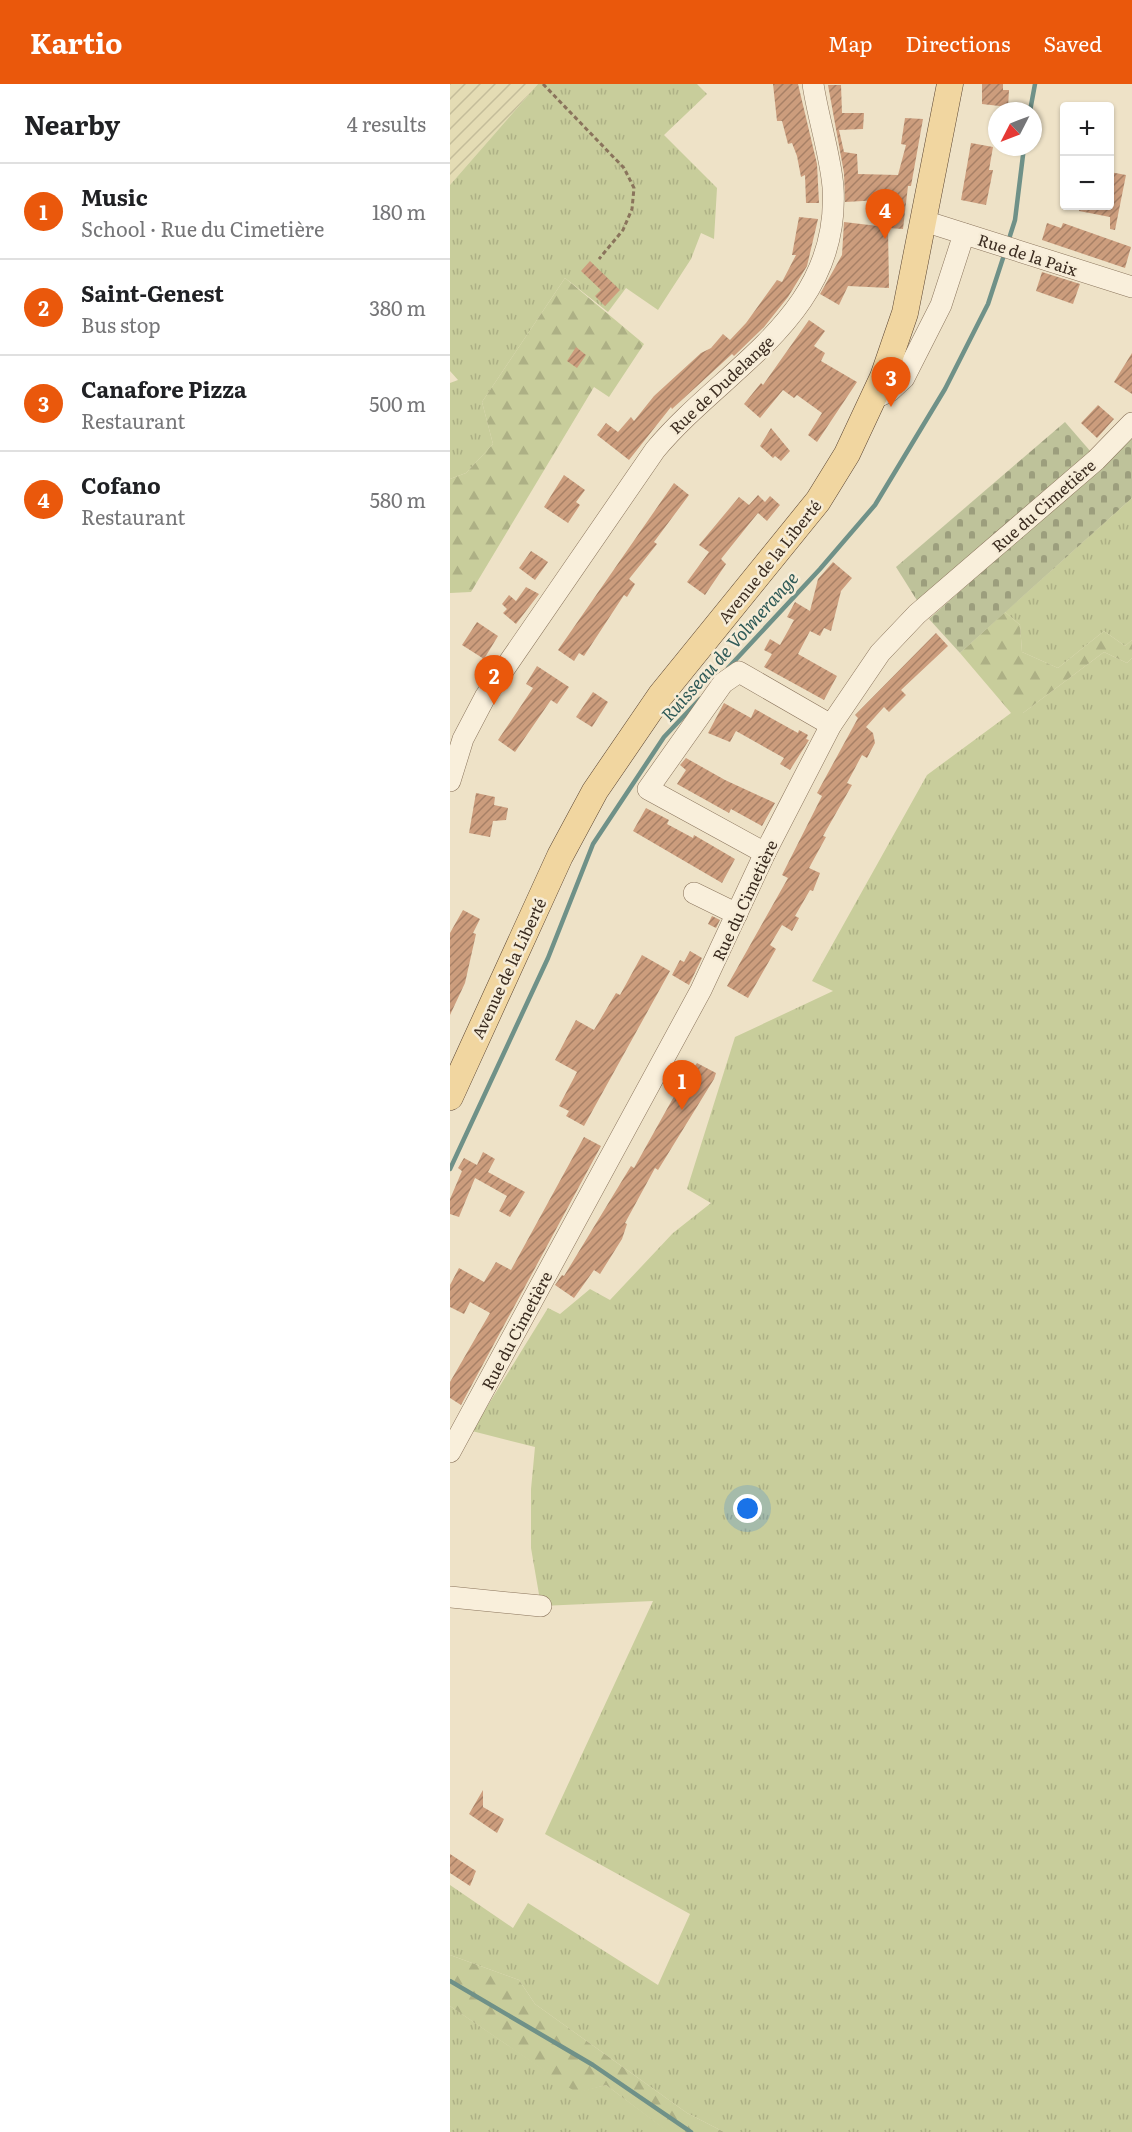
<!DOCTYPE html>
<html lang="en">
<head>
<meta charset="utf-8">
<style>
	body { margin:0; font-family:Literata,serif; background:#f2f2f2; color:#202124 }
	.controls { position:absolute; right:18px; top:18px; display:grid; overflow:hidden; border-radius:6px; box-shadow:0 2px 4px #0004 }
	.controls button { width:54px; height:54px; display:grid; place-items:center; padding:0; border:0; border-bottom:2px solid #e0e0e0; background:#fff; color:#202124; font:30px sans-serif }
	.compass { position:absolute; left:538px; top:18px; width:54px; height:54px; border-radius:50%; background:#fff; box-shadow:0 2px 4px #0004; rotate:228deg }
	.you { position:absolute; left:298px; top:1425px; width:21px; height:21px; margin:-15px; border:4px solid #fff; border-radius:50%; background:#1a73e8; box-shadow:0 0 0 9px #1a73e833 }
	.badge { display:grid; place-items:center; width:39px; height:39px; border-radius:50%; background:#ea580c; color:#fff; font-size:20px; font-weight:700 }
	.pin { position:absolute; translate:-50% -50px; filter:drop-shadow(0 2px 3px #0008) }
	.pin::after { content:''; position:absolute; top:32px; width:21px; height:18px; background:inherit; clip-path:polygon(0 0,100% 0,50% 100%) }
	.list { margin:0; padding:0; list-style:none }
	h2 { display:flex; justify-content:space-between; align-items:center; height:78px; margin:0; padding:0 24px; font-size:26px }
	h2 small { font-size:20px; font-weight:400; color:#757577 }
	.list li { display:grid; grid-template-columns:39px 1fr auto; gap:18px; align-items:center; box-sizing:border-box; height:96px; padding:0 24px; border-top:2px solid #e0e0e0 }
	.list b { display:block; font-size:22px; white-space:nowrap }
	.list p { margin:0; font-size:20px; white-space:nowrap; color:#757577 }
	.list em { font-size:20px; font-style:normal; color:#757577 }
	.map { position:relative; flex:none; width:682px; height:2048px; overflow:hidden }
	header { display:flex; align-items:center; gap:36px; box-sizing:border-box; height:84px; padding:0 30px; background:#ea580c; color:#fff }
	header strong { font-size:28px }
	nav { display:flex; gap:33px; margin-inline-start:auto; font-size:21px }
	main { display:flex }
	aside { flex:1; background:#fff }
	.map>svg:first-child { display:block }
</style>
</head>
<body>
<header>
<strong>Kartio</strong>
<nav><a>Map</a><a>Directions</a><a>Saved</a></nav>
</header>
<main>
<aside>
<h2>Nearby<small>4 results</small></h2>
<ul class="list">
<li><span class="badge">1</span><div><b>Music</b><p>School · Rue du Cimetière</p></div><em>180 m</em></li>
<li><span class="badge">2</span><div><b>Saint-Genest</b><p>Bus stop</p></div><em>380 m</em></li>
<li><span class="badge">3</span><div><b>Canafore Pizza</b><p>Restaurant</p></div><em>500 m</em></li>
<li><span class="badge">4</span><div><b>Cofano</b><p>Restaurant</p></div><em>580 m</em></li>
</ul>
</aside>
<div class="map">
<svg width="682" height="2048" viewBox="0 0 682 2048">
	<defs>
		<pattern id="farmland-furrows" width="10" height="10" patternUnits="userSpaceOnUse" patternTransform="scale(1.5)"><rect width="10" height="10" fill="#e4dcb4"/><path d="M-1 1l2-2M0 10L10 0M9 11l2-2" fill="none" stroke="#c4bd9a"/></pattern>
		<pattern id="grass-tufts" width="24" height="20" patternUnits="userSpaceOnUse" patternTransform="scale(1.5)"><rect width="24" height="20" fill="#c8cd9b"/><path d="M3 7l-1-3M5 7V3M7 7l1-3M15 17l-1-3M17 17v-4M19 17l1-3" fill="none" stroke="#adb085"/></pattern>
		<pattern id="forest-firs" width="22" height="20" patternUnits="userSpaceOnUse" patternTransform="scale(1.5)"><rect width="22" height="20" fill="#c8cd9b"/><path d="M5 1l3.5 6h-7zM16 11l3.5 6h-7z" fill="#adb085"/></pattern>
		<pattern id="cemetery-stones" width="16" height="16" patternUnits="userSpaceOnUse" patternTransform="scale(1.5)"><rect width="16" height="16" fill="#bec29a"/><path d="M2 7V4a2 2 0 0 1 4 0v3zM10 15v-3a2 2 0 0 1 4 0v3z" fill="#9c9e7d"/></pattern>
		<pattern id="building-hatch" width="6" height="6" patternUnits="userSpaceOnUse" patternTransform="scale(1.5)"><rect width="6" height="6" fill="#cc9d7d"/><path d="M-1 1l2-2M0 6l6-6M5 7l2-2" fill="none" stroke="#a78066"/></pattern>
	</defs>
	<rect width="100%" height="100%" fill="#eee2c7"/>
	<polygon fill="url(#farmland-furrows)" points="0,0 88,0 0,101"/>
	<g fill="url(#grass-tufts)">
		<polygon points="88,0 247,0 257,10 214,51 267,104 264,155 251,149 241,175 208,226 176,204 158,228 115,194 32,318 43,360 16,389 0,395 0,299 8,296 0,287 0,101"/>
		<polygon points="682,414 682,556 675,562 654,547 608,584 572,568 570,541 555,528"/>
		<polygon points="654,568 677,579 682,574 682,2048 274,2048 237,2029 85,1920 69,1896 0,1871 0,1801 63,1844 78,1819 208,1901 240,1830 95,1750 203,1517 91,1522 81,1464 81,1405 85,1363 22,1347 98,1224 110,1230 140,1205 160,1216 223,1149 261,1119 237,1105 285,953 383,907 362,897 477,691 561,629 573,629"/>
		<polygon points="0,1922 127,2008 156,2001 219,2048 0,2048"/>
	</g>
	<g fill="url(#forest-firs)">
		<polygon points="115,194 194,260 159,313 144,303 21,508 0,509 0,395 16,389 43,360 32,318"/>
		<polygon points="555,528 570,541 572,568 608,584 654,547 675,562 682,556 682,574 677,579 654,568 573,629 561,629 510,569"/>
		<polygon points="0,1871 69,1896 85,1920 237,2029 274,2048 218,2048 156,2001 127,2009 0,1922"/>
	</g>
	<g fill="url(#cemetery-stones)">
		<polygon points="615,338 641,368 468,518 446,483"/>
		<polygon points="682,353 682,414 510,569 479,535"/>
	</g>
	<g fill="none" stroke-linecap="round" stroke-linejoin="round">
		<g stroke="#6f9188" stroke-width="4.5">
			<polyline points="580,27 585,0"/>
			<polyline points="558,158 565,136 574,63"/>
			<polyline points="278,584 370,485 425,421 495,305 538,220 555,168"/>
			<polyline points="0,1085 98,874 143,760 214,653 250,615"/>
			<polyline points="0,1897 143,1981 241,2048"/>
		</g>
	</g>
	<g fill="url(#building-hatch)">
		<polygon points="323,0 348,0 367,80 369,119 356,119 355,91 351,93 347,72 342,59 338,60 332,37 327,37"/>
		<polygon points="532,0 553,0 553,6 559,6 558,23 532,20"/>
		<polygon points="378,1 391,1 392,29 414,29 413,45 389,46 394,68 407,70 408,90 448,91 456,61 451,60 455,34 473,35 461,102 458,102 453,145 438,144 439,204 398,202 389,221 370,210 392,171 394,138 428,142 431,116 395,118 394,89"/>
		<polygon points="521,59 543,63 539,86 543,86 536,121 511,116"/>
		<polygon points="660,88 676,91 665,146 660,145 660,133 629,127 630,122 660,122"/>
		<polygon points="349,133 368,135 357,182 338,213 314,243 284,272 282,270 222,325 221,323 179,376 147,351 156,339 168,348 181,333 184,337 204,312 251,269 261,264 273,250 280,256 296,239 327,196 332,198 346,171 342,171"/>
		<polygon points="597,139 611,144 613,139 681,163 675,184 592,156"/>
		<polygon points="140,177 170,206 155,222 145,212 151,206 131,187"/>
		<polygon points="592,188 630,200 623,220 586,207"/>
		<polygon points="359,236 375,247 364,262 375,269 371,277 407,298 367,358 358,351 372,329 347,311 344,314 333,306 310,334 294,320 311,299 313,301"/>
		<polygon points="126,263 136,271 127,284 117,277"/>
		<polygon points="682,269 682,310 664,298"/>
		<polygon points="648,321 664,335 647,354 631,339"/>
		<polygon points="321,344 340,367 331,377 325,372 323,374 310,362"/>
		<polygon points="114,391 135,406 126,418 130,421 118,439 94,423"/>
		<polygon points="224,399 239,411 204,458 207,460 179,495 185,500 177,513 174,511 134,572 129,569 124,577 108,566"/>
		<polygon points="308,411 315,418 320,412 330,421 317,437 308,429 299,440 271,475 276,480 255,511 237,498 259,468 249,461 289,413 299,421"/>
		<polygon points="81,467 98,478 85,496 69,484"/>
		<polygon points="383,478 402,494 391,507 381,547 374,544 370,552 360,547 348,570 387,592 374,616 314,583 322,570 314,566 320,555 330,561 344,536 337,533 345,518 360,527 368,495"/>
		<polygon points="76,503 89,510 66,540 53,529 57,525 52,520 59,511 66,517"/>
		<polygon points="27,538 48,552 34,575 12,561"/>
		<polygon points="486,549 498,562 451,606 456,611 439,628 434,623 416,643 423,649 425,659 417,674 412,671 397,699 402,701 373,752 376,753 359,784 370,789 363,807 360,806 345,832 349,834 342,847 332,841 320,861 326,865 298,914 277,902 338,794 332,791 372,712 367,709 408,634 405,631"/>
		<polygon points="87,582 119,603 107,620 101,616 65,668 48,656 83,604 76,600"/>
		<polygon points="143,608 158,618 142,643 126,633"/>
		<polygon points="274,619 301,634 305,625 348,649 349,646 358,651 356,655 359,656 340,686 330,680 334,674 286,647 280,658 258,649"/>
		<polygon points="236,674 275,696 325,719 312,742 281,725 279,729 227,700 236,686 230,681"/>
		<polygon points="26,709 45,713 44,721 58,724 56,736 43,737 40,753 19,749"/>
		<polygon points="196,724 219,736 217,740 243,754 244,751 285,775 272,799 183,747"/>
		<polygon points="13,826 30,835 23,849 26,850 15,899 0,931 0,849"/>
		<polygon points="262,832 270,836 266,844 258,840"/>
		<polygon points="240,867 252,874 239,901 222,891 230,876 234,878"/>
		<polygon points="192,871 220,887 134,1042 116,1032 119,1027 109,1022 127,988 105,976 126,936 144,946 166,909 170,911"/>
		<polygon points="247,979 266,989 264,995 208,1086 205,1084 175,1139 177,1140 172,1155 150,1190 144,1186 124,1214 105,1201 112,1191 114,1192 181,1082 184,1084 241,982 244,983"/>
		<polygon points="134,1053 151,1062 11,1321 0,1314 0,1298 40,1229 20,1218 14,1230 0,1223 0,1201 9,1184 34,1198 46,1178 61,1186"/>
		<polygon points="33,1068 45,1075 38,1088 75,1108 60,1133 49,1127 57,1112 25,1094 9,1133 0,1130 0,1115 12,1087 8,1084 14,1074 27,1081"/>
		<polygon points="33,1706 33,1723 54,1735 47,1749 19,1730"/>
		<polygon points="0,1770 26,1787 20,1802 0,1789"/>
	</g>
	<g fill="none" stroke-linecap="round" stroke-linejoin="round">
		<defs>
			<g id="minor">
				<polyline points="474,137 682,203"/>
				<polyline points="423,315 440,307 454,294 491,221 514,150"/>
				<path d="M0,697L13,655L35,613L205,366C275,282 391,232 383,103C380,69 368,34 363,0"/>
				<polyline points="315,769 198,705 273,599 289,588 381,641"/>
				<polyline points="244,809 287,830"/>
				<polyline points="0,1368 251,906 315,769 381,641 430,569 467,530 646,376 682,339"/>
				<polyline points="0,1513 91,1522"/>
			</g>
			<polyline id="major" points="0,1013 110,772 145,707 210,612 368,417 397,370 433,293 455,229 500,0"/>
		</defs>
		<use href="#minor" stroke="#8a745c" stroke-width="22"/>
		<use href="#major" stroke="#584230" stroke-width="27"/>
		<polyline stroke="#8a745c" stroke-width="3" stroke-dasharray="4.5 3" stroke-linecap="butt" points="93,0 174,84 184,104 182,125 173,146 149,175"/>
		<use href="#minor" stroke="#f9efdb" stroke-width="21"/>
		<use href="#major" stroke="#f1d6a0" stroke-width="26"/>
	</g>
	<g text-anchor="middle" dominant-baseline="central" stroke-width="5" stroke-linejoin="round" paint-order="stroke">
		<g font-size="16" fill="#3b2c20" stroke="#f6ecd7">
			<text transform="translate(578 170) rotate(18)">Rue de la Paix</text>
			<text transform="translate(271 300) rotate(-43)">Rue de Dudelange</text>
			<text transform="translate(593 421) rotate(-41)">Rue du Cimetière</text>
			<text transform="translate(319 477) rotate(-51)">Avenue de la Liberté</text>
			<text transform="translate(294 816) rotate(-65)">Rue du Cimetière</text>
			<text transform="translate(58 884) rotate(-65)">Avenue de la Liberté</text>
			<text transform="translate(66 1246) rotate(-62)">Rue du Cimetière</text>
		</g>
		<g font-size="18" font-style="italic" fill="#2f5a57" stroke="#f6ecd7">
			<text transform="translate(279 562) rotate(-48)">Ruisseau de Volmerange</text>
		</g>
	</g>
</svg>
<div class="controls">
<button>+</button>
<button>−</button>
</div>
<svg class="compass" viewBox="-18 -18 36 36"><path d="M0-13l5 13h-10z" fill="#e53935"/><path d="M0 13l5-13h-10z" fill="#757577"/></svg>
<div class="you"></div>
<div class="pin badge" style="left:232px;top:1026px">1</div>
<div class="pin badge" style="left:44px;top:621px">2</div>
<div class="pin badge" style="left:441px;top:323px">3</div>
<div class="pin badge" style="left:435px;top:155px">4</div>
</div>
</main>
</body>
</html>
